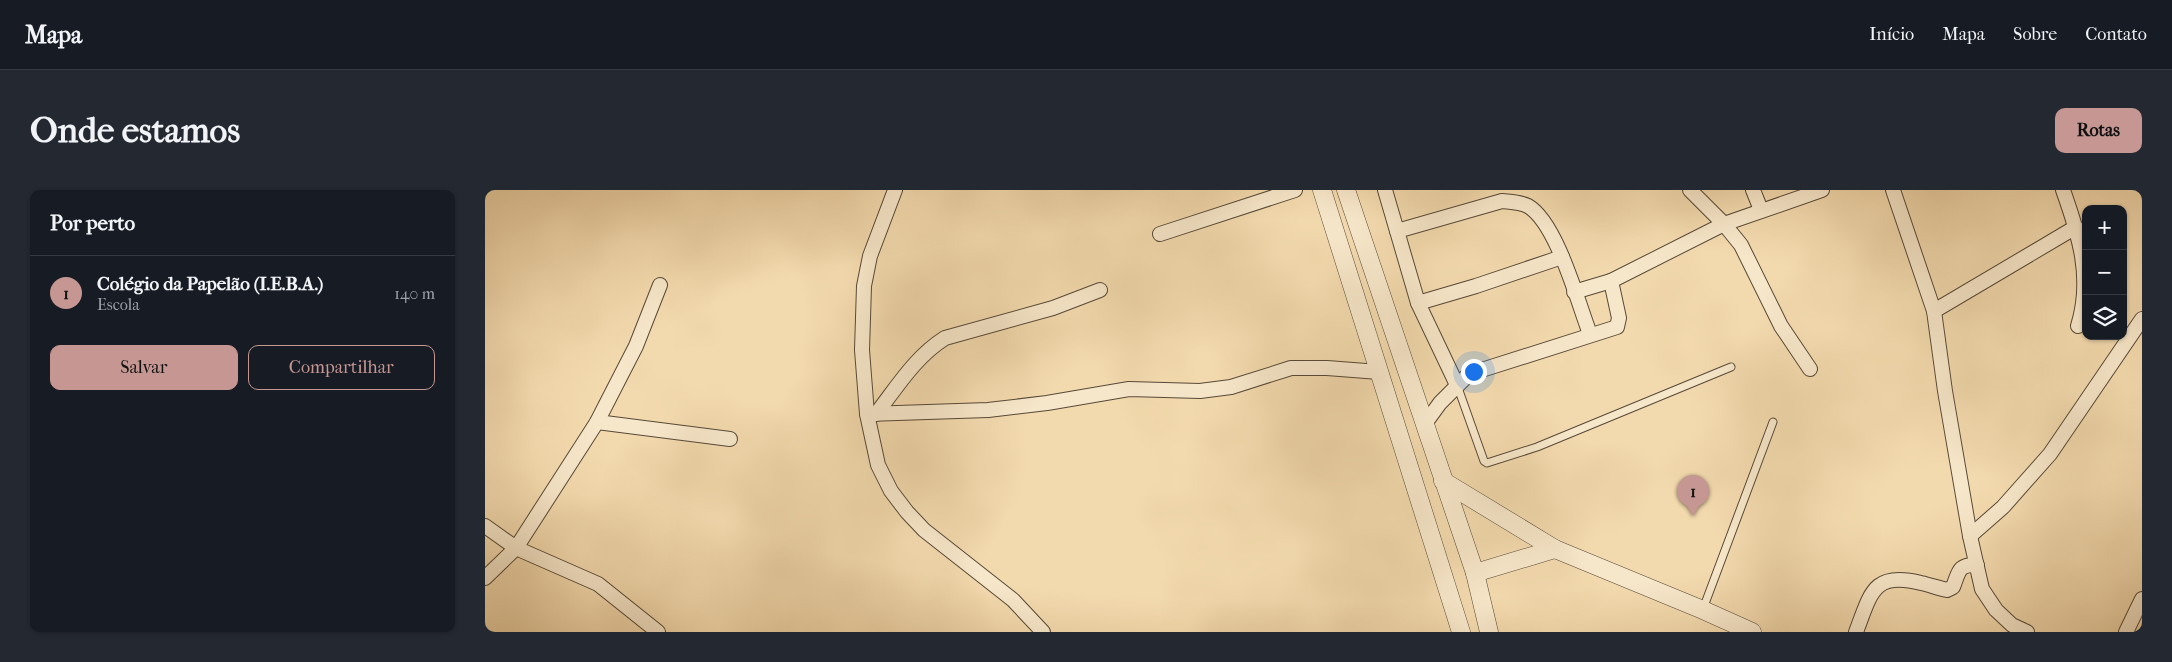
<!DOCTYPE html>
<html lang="pt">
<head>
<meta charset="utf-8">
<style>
	body { margin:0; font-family:"IM FELL French Canon",serif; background:#242831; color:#f1f3f6 }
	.controls { position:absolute; right:15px; top:15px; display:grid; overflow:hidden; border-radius:10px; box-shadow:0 1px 4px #0004 }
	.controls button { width:45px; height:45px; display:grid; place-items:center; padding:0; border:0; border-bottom:1px solid #363941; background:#171b24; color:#f1f3f6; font:25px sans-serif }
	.you { position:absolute; left:988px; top:181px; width:18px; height:18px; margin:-12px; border:4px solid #fff; border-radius:50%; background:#1a73e8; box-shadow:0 0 0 8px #1a73e833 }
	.badge { display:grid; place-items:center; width:32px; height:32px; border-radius:50%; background:#c59692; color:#111; font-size:16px; font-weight:700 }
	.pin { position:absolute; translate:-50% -41px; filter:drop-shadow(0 1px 2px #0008) }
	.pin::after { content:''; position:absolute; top:26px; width:18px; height:15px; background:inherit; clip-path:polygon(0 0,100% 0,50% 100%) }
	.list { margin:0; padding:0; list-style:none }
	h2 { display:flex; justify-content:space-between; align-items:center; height:65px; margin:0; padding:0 20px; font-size:21px }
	h2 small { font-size:16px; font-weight:400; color:#9ea1a6 }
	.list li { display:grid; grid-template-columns:32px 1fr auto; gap:15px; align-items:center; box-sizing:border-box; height:75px; padding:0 20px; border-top:1px solid #363941 }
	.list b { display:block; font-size:19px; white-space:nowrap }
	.list p { margin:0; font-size:16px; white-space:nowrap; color:#9ea1a6 }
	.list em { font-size:16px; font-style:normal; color:#9ea1a6 }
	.actions { display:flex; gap:10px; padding:15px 20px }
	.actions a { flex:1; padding:11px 0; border:1px solid #c59692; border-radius:10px; text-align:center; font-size:18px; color:#c59692 }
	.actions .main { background:#c59692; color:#111 }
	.icon { flex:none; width:28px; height:28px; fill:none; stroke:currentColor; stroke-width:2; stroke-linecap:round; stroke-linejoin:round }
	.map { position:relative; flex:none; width:1657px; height:442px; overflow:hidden; border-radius:10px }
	header { display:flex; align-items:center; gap:30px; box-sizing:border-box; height:70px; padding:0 25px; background:#171b24; border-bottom:1px solid #363941 }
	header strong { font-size:24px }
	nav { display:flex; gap:28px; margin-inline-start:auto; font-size:18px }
	.intro { display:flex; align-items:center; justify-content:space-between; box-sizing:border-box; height:120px; padding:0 30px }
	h1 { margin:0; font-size:35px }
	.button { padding:12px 22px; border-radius:10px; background:#c59692; color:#111; font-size:18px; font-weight:700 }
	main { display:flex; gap:30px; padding:0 30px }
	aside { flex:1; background:#171b24; border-radius:10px; box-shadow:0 1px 4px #0004 }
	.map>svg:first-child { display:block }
</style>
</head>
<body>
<header>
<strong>Mapa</strong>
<nav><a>Início</a><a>Mapa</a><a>Sobre</a><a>Contato</a></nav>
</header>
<div class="intro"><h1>Onde estamos</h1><a class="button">Rotas</a></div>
<main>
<aside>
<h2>Por perto<small></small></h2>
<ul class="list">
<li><span class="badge">1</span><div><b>Colégio da Papelão (I.E.B.A.)</b><p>Escola</p></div><em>140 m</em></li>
</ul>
<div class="actions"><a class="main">Salvar</a><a>Compartilhar</a></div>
</aside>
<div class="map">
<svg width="1657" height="442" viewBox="0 0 1657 442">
	<rect width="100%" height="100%" fill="#f3daae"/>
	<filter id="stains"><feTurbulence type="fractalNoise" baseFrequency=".004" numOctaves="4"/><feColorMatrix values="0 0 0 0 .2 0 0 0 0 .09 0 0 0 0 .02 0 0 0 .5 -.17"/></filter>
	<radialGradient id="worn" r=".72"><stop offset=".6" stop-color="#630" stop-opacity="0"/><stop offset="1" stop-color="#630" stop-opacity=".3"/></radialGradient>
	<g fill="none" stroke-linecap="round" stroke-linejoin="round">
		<defs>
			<g id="service">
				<polyline points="972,195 999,271 1002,273 1052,257 1246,177"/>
				<polyline points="1218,419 1288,232"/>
			</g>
			<g id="minor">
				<polyline points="410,0 385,66 379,96 377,160 382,224 393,275 406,301 422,322 439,340 528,410 558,442"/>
				<polyline points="900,0 912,41"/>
				<polyline points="1205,0 1239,34 1256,55 1296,136 1325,179"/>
				<polyline points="1268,0 1276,20"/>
				<polyline points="1408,0 1449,121 1460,201 1485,346 1497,399 1511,420 1527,435 1542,442"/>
				<path d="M1578,0C1594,45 1608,88 1593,136"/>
				<polyline points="675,44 810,0"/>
				<polyline points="1089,102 1126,91"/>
				<polyline points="933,113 991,96 1077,67"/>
				<polyline points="1449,121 1591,37"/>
				<path d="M972,195L933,113L912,41L1017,11C1026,12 1035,12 1043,16C1072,33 1093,113 1105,144"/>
				<polyline points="382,224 503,220 562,213 644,199 715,201 746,197 806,178 842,178 894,182"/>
				<path d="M391,224C412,197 430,167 460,148L568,118L615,100"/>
				<polyline points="112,232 245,249"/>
				<polyline points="939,235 955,213 984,184 1132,137 1134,128 1126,91 1239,34 1337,0"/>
				<polyline points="0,336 31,358 113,394 173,442"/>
				<polyline points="1485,346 1518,317 1565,264 1657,129"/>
				<polyline points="0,388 31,358 112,232 151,156 175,95"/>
				<path d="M1371,442C1386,403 1388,381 1436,393C1445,395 1453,398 1462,400L1468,397C1474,382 1473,374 1492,375"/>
				<polyline points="1641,442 1657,409"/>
			</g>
			<g id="tertiary">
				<polyline points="837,0 976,442"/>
				<polyline points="861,0 990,383 1004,442"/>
				<polyline points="958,291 1070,359 1218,420 1267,442"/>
				<polyline points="990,383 1070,359"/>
			</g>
		</defs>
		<use href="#service" stroke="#574938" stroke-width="9"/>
		<use href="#minor" stroke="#574938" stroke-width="16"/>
		<use href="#tertiary" stroke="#574938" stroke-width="19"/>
		<use href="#service" stroke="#f7e7ca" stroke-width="7"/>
		<use href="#minor" stroke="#f7e7ca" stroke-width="14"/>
		<use href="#tertiary" stroke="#f7e7ca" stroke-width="18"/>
	</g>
	<rect width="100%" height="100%" filter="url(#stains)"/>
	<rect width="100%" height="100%" fill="url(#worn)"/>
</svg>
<div class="controls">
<button>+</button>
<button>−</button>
<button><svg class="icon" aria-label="layers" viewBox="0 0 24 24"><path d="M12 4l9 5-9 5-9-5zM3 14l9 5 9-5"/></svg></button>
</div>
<div class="you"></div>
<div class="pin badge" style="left:1208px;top:326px">1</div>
</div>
</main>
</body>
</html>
